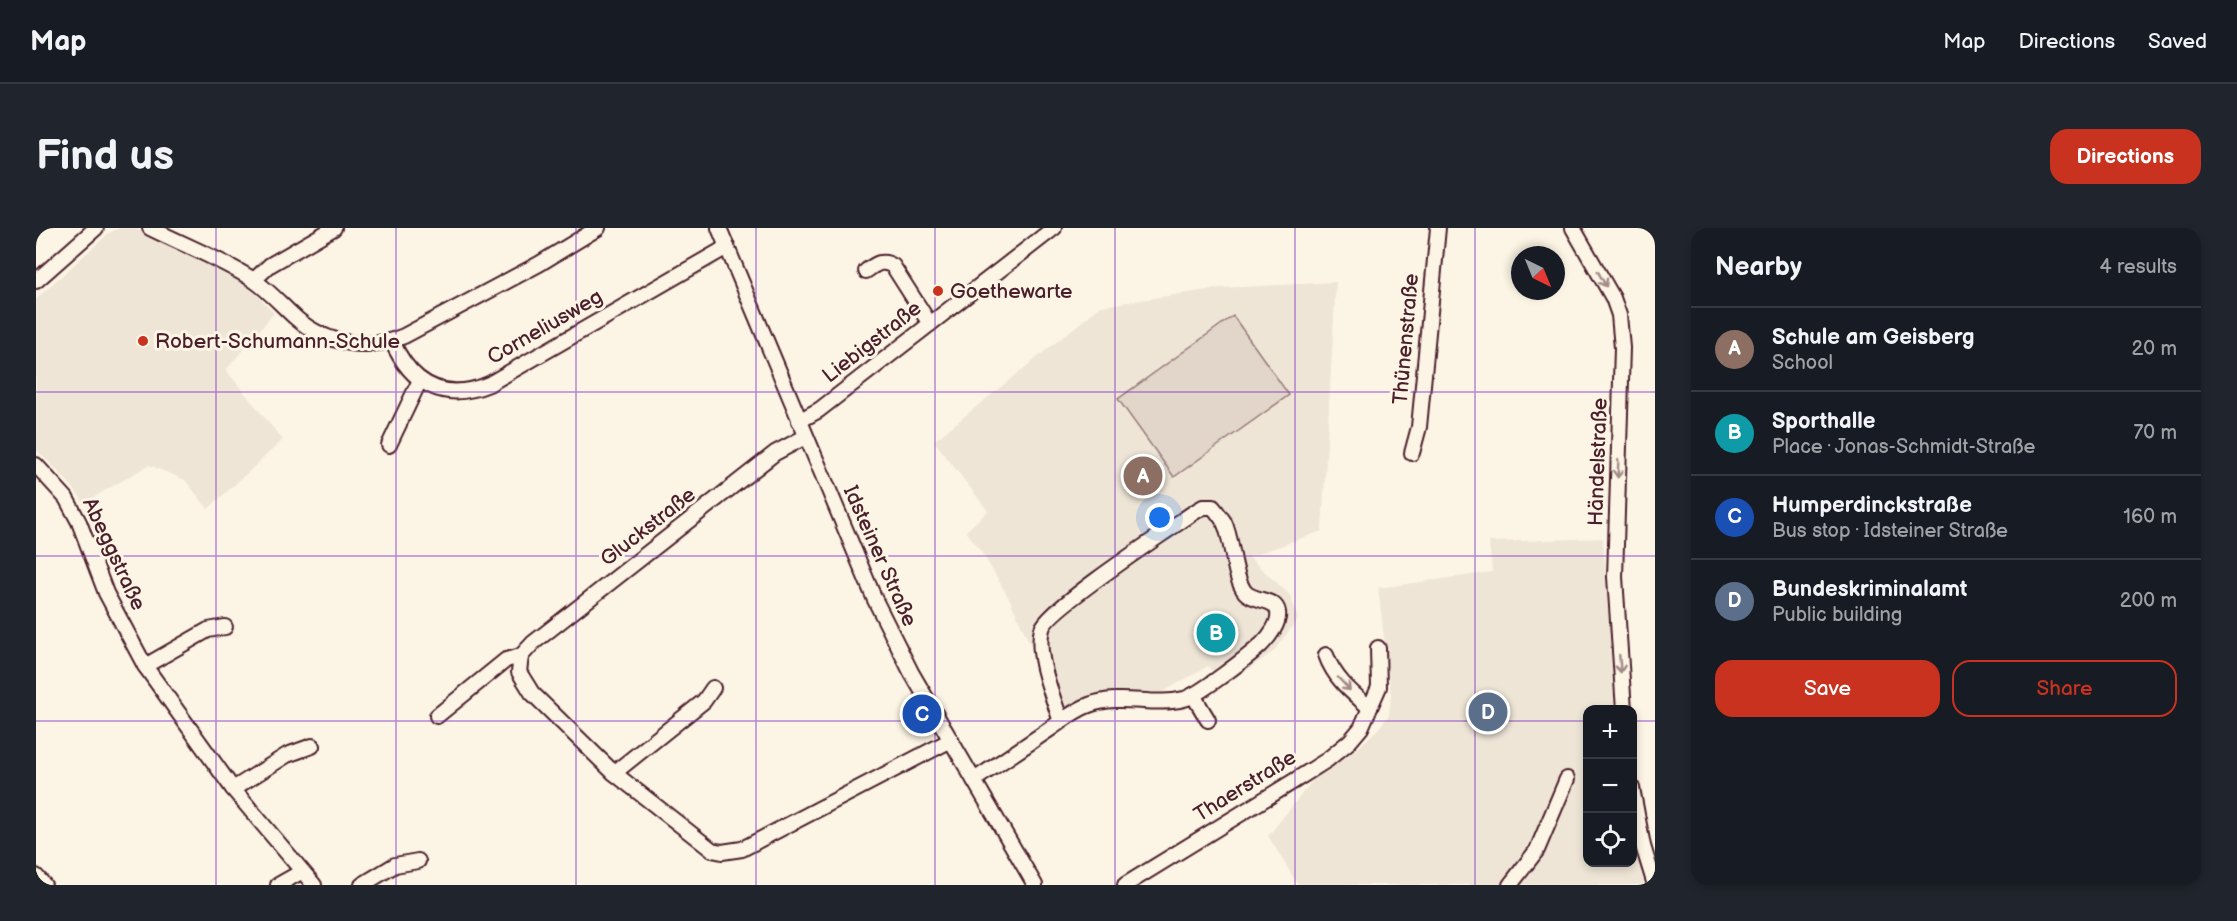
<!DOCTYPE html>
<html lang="en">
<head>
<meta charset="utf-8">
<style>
	body { margin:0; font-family:"Balsamiq Sans",sans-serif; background:#20242c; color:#f1f3f6 }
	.controls { position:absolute; right:18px; bottom:18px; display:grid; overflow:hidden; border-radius:12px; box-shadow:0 3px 9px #0003 }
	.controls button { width:54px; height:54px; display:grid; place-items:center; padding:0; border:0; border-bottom:2px solid #363941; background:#171b24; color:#f1f3f6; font:30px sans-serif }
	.compass { position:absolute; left:1475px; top:18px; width:54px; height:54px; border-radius:50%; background:#171b24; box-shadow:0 3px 9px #0003; rotate:137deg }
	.you { position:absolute; left:1124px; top:290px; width:21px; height:21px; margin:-15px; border:4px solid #fff; border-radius:50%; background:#1a73e8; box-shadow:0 0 0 9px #1a73e833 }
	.badge { display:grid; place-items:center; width:39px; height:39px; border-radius:50%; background:#c8321e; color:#fff; font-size:20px; font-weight:700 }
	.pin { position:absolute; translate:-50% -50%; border:3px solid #fff; box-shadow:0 2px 6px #0006 }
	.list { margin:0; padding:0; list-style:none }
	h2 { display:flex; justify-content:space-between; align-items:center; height:78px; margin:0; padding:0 24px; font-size:26px }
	h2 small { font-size:20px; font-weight:400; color:#9ea1a6 }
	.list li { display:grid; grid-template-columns:39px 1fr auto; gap:18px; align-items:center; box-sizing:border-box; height:84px; padding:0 24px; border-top:2px solid #363941 }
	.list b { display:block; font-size:22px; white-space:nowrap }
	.list p { margin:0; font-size:20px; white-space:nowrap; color:#9ea1a6 }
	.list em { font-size:20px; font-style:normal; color:#9ea1a6 }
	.actions { display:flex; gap:12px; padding:18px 24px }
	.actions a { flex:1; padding:14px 0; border:2px solid #c8321e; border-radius:18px; text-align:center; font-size:21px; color:#c8321e }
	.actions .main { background:#c8321e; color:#fff }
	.icon { flex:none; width:33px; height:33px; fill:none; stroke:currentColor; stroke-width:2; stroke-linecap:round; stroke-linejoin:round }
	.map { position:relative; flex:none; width:1619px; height:657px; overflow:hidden; border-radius:18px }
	header { display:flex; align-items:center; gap:36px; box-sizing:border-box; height:84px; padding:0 30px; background:#171b24; border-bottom:2px solid #363941 }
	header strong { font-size:28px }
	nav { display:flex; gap:33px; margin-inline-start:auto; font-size:21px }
	.intro { display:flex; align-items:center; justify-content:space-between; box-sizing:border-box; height:144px; padding:0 36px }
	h1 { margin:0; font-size:42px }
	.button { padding:15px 27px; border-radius:18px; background:#c8321e; color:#fff; font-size:21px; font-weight:700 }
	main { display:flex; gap:36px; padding:0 36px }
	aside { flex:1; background:#171b24; border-radius:18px; box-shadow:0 3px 9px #0003 }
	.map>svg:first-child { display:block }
</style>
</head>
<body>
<header>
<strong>Map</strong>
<nav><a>Map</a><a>Directions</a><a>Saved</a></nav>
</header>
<div class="intro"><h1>Find us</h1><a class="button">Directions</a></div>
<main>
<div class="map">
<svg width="1619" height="657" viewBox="0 0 1619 657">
	<rect width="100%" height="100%" fill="#fcf5e5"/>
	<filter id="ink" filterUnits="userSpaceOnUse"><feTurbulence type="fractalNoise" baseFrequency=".0167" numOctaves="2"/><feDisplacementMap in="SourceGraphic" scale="12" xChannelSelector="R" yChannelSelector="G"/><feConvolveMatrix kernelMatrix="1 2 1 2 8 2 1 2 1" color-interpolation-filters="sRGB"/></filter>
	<g filter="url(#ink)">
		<g fill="#eee5d7">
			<polygon points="83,0 99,0 211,57 238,85 190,142 247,212 172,281 149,252 113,237 48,275 35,257 0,221 0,71 73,5"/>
			<polygon points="1300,54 1286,303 1213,329 1254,367 1262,391 1237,424 1188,458 1172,438 1127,464 1078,465 1045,471 1016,488 997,423 974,372 948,328 930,303 952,283 898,213 1065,78 1184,60"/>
			<polygon points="1567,310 1579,481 1552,482 1552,634 1596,634 1597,613 1608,657 1262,657 1232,608 1277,552 1322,520 1342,501 1353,487 1355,467 1342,360 1456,344 1453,314"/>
		</g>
		<polygon fill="#e2d5ca" stroke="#967a7a" stroke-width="1.5" points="1197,88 1253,167 1138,249 1082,171"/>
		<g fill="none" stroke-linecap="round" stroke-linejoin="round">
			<defs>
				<g id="minor">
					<path d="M114,0C148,17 185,31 216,51C233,62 246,78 261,91C290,116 333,123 368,108L503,36L562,0"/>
					<polyline points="683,0 839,372 875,444 999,657"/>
					<polyline points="1537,0 1577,70 1583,87 1586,120 1579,349 1588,482"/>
					<path d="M830,43C840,36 846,31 857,38L894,96"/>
					<polyline points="218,52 234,37 298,0"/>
					<polyline points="0,53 60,0"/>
					<path d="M356,113C375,156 407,175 453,156L691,19"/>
					<polyline points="763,193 783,182 1018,0"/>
					<polyline points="353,217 384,152"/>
					<polyline points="1376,225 1383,199 1402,0"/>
					<polyline points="0,237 30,270 43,294 70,365 109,438 197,561 278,657"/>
					<path d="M1290,427C1298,450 1315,464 1334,480"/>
					<polyline points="485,428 483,444 496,465 578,545 676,622 686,624 706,621 915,512"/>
					<polyline points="485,428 497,415 739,225 769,209"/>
					<polyline points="109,438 172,402 189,399"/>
					<polyline points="1157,467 1172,492"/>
					<polyline points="401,488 470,432 485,428"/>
					<polyline points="578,545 668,473 677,460"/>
					<path d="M938,552C964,535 989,518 1014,501C1027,492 1039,482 1053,477C1084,465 1117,479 1148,471C1162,468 1214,427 1226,416C1233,409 1244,395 1242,384C1240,370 1218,374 1209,364C1197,349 1197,312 1188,294C1185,289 1181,284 1177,279H1167L1157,285C1134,301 1011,381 1006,401C999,427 1017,468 1025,494"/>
					<polyline points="1596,560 1607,618 1619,657"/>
					<polyline points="197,561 251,527 276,518"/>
					<polyline points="0,648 8,657"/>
					<polyline points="242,657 265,644"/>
					<polyline points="326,657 359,637 382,633"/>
					<polyline points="1089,657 1258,553 1291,532 1314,513 1325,500 1343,459 1342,420"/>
					<polyline points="1474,657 1501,622 1531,551"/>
				</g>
			</defs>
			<use href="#minor" stroke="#4a1f2b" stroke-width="18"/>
			<use href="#minor" stroke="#fcf5e5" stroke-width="14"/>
		</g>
		<defs><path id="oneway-shaft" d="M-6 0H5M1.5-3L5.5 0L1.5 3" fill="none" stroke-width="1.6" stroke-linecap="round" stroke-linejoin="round" transform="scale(1.5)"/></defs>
		<g stroke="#a38a88">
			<use href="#oneway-shaft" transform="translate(1566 51) rotate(61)"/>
			<use href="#oneway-shaft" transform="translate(1582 241) rotate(92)"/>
			<use href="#oneway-shaft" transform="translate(1584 436) rotate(85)"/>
			<use href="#oneway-shaft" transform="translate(1308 456) rotate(47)"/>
		</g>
	</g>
	<path fill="none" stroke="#7b2cbf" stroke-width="1.5" stroke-opacity="0.55" d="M180,0V657M360,0V657M540,0V657M720,0V657M899,0V657M1079,0V657M1259,0V657M1439,0V657M0,164H1619M0,328H1619M0,493H1552M1596,493H1619"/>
	<g fill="#c8321e" stroke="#fcf5e5" stroke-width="2">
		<circle cx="902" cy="63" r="6"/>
		<circle cx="107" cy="113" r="6"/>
	</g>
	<g text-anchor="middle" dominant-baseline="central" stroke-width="6" stroke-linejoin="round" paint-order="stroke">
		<g font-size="21" fill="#4a1f2b" stroke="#fcf5e5" text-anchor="start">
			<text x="914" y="63">Goethewarte</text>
			<text x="119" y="113">Robert-Schumann-Schule</text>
		</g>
		<g font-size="21" fill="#4a1f2b" stroke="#fcf5e5">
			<text transform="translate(509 99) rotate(-30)">Corneliusweg</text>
			<text transform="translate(1370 111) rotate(-85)">Thünenstraße</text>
			<text transform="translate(836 114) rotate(-38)">Liebigstraße</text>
			<text transform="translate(1562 234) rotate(-88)">Händelstraße</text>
			<text transform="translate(612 299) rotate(-38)">Gluckstraße</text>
			<text transform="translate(78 326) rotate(65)">Abeggstraße</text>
			<text transform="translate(844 328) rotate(66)">Idsteiner Straße</text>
			<text transform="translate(1209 558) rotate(-32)">Thaerstraße</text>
		</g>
	</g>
</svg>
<div class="controls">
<button>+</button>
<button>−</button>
<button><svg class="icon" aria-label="locate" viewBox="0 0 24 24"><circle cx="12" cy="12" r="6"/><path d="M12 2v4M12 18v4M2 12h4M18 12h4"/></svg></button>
</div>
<svg class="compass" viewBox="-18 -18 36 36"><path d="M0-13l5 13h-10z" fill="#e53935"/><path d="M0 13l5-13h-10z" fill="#9ea1a6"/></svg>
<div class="you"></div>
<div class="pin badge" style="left:1107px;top:248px;background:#8d6e63">A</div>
<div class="pin badge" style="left:1180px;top:405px;background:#0f9aa8">B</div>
<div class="pin badge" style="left:886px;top:486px;background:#1a4fb4">C</div>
<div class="pin badge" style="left:1452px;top:484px;background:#5c6f8a">D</div>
</div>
<aside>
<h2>Nearby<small>4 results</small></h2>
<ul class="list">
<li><span class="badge" style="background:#8d6e63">A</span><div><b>Schule am Geisberg</b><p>School</p></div><em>20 m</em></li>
<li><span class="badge" style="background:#0f9aa8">B</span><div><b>Sporthalle</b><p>Place · Jonas-Schmidt-Straße</p></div><em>70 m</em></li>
<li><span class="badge" style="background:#1a4fb4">C</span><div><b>Humperdinckstraße</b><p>Bus stop · Idsteiner Straße</p></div><em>160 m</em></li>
<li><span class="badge" style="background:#5c6f8a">D</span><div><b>Bundeskriminalamt</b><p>Public building</p></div><em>200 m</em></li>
</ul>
<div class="actions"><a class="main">Save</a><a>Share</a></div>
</aside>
</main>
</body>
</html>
